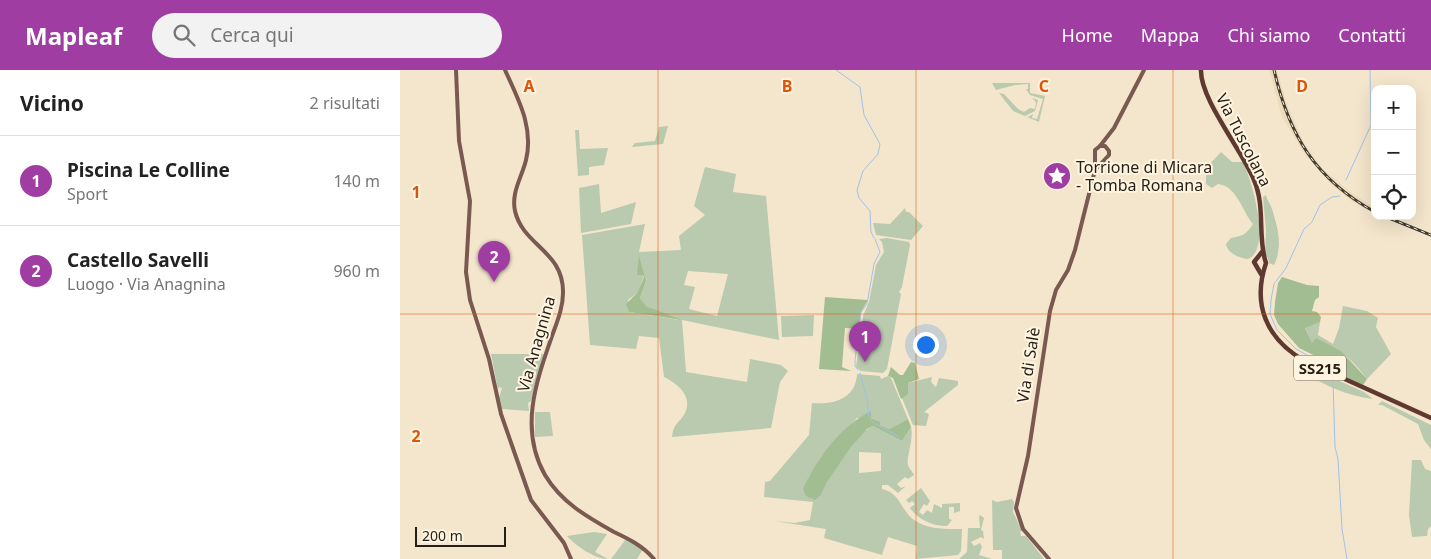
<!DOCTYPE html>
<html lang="it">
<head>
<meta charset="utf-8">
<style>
	body { margin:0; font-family:"Noto Sans",sans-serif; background:#f2f2f2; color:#222 }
	.controls { position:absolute; right:15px; top:15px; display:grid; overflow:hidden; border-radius:10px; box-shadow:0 5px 20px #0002 }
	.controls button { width:45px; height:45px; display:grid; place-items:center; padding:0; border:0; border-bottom:1px solid #e0e0e0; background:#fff; color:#222; font:25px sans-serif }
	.scale { position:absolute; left:15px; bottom:12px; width:91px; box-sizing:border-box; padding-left:5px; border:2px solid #241f16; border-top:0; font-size:14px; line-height:18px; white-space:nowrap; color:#241f16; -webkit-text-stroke:4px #fff4df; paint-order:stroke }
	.you { position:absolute; left:525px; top:274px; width:18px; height:18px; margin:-12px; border:4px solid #fff; border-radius:50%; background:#1a73e8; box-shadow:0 0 0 8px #1a73e833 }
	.badge { display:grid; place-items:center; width:32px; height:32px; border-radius:50%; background:#a03da3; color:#fff; font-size:16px; font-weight:700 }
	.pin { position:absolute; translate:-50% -41px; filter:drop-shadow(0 1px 2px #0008) }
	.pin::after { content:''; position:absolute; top:26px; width:18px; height:15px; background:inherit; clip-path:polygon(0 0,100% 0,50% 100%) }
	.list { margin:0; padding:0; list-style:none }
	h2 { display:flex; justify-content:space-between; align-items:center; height:65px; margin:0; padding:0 20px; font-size:21px }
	h2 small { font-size:16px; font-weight:400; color:#767676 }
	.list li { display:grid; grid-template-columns:32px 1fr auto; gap:15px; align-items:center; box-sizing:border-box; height:90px; padding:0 20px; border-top:1px solid #e0e0e0 }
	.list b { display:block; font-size:19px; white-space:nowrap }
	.list p { margin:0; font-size:16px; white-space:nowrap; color:#767676 }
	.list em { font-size:16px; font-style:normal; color:#767676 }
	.icon { flex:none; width:28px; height:28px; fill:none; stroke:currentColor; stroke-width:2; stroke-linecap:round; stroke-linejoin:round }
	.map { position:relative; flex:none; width:1031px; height:489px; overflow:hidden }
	header { display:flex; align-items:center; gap:30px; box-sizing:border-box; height:70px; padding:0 25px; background:#a03da3; color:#fff }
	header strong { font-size:24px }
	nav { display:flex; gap:28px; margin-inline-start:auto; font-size:18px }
	.search { width:350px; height:45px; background:#f2f2f2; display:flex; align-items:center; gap:12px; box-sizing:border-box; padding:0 18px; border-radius:28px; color:#767676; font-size:19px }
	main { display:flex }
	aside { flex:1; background:#fff }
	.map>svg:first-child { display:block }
</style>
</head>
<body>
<header>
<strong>Mapleaf</strong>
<div class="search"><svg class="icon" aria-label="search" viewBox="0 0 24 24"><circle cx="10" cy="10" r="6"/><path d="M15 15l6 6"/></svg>Cerca qui</div>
<nav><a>Home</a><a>Mappa</a><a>Chi siamo</a><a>Contatti</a></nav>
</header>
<main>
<aside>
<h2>Vicino<small>2 risultati</small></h2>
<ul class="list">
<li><span class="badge">1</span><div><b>Piscina Le Colline</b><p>Sport</p></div><em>140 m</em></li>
<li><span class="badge">2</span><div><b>Castello Savelli</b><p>Luogo · Via Anagnina</p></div><em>960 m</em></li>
</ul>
</aside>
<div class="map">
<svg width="1031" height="489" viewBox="0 0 1031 489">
	<rect width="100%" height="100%" fill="#f4e6cc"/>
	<polygon fill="#eddcbb" points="869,0 877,0 888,38 905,75 923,99 949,121 975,138 975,144 950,130 933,116 906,86 882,47"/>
	<g fill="#b9caae" fill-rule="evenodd">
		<polygon points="592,13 630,13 630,23 645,26 639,52 613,41 599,23 604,24 618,39 624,42 630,38 635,39 636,32 632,28 638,30 635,41 625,46 628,47 633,44 632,48 637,49 643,29 630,25 626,19 628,19 628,14 615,15 596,20"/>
		<polygon points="268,56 263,74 232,77 235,73 255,71 259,57"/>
		<polygon points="175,60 179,60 180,79 208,78 204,95 189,97 189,105 178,106"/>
		<path d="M821,82L832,92H843C852,111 872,179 848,189C839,188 827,183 826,174L831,168C842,166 846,165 853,154C842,141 837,116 818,114L812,118L806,114V98Z"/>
		<path d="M305,97L336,104L333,122L366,126L379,270L282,250L286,302L347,312L350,289L381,295L388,301L380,312L371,358L272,367C274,352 279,354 285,343C293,326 278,314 264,307L259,268L239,266L236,279L190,275L182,165L245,154L239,182L281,180L279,166L305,145L294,136ZM288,201L328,204L317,246L289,239L295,217L284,215ZM244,206L246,211L240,228L246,236L279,250L229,242L228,230L237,223Z"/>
		<polygon points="199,114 201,143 236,132 231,154 181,163 179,118"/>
		<path d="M866,125C867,130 870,133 872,139C878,158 883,177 874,195L869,193L868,188L865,184L866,160L863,127Z"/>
		<polygon points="505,138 506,142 509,142 523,156 511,170 476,165 473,153 490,154"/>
		<polygon points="487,168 509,172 510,175 502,217 499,222 501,224 487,299 483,303 461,301 456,297 463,246 469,232 476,195 484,182 482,172 479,169"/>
		<path d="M943,236L967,241L978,248L976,257L991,284L967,309C952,289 938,275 912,274L905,257L920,252L918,265L933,274L939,258Z"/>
		<polygon points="414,245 413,266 382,267 381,246"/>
		<polygon points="91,284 144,284 131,331 128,333 129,341 102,339 99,328 102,318 99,317 98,320"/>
		<path d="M904,295L964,322L973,329C946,326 925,315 902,302Z"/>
		<path d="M457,304L480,306L481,309L488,306L491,308L508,349L489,359L480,355L481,352L471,348H457L421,387L408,408L421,425C431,402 450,368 473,356L502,371L511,357C514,369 506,389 508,395C508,397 513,402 514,405L508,409L505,407L497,414L501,418L506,416L498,423L488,415H482V419C500,422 501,441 514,450C529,460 546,459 562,459L561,481L558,485L516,489L517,476L488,467L482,485L424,468L426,459L374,451L395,453L410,450L413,432L364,427L365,412L370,411L409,365L412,333C433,335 456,329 457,304ZM459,382L481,383V401L459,403Z"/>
		<polygon points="532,307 531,312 536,317 539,308 558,311 558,315 524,342 529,344 526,356 513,355 502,328 507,324 508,313"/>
		<polygon points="982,331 1031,355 1031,379 1024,370 1018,354 982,335 978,335"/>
		<polygon points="135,342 150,342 153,366 135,367"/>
		<polygon points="1012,390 1021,390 1025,399 1031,401 1031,456 1028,459 1027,466 1012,467 1009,445"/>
		<path d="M521,418L530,431L527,436L524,434L519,442L523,445L527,440L532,443L534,434L542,438V434L560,433V441L554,443V437H549V449L552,450L547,456C532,456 519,450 510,438L515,434L512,431L509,433L506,430Z"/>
		<polygon points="612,429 614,432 613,442 622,461 620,462 621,466 626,466 644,489 602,489 602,480 593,480 592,430 597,432"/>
		<polygon points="580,445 584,448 581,460 583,461 584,469 581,467 571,472 574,476 580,473 582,477 579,485 592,489 559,489 567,482 568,458 580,458 579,447"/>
		<path d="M194,462L207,464L195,482L208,489C194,489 175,475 167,466Z"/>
		<polygon points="226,469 243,479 237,489 211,489"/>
	</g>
	<g fill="#a3bd92">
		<polygon points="239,186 246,211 240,228 246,236 282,250 229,242 226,234 237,223 245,205 237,205"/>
		<polygon points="882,207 907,215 919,216 919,227 915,230 912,241 917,242 921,247 920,252 905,258 912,273 916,268 941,281 967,309 963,315 935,302 932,294 899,278 878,254 874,245 875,232 878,213"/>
		<polygon points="425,227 468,230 461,242 459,259 445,258 442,297 451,301 419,299"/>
		<polygon points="511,292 515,293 519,309 508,313 508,324 501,329 493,308 488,306 491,297 500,305 503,305"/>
		<path d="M471,341V348L481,352L480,355L489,359L508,349L511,357L502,371L473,356L467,359L450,378L427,412L421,425L415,430L406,426L403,419C417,388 441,356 471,341Z"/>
	</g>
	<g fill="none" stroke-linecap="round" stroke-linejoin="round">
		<g stroke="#a1c1e9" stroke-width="1">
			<polyline points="436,0 460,17 464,45 480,74 478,84 463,101 457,120 459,128 470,141 471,162 474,168"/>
			<polyline points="946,110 971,55 970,0"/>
			<polyline points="930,298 896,279 877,260 870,244 871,230 874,214 886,198 904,159 912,152 920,135 932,127 940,126"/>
			<polyline points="458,300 455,296 455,290 461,242 467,234 474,194 480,182 475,169"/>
			<polyline points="460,303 467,329 469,348 474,353 499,367"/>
			<polyline points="933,311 935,377 938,389 942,459 947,489"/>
		</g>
		<g stroke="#7a5951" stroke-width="4">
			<polyline points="56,0 59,71 70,131 66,202 70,230 89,289 101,344 131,430 164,473 171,489"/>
			<path d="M105,0C118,29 134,57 126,90C122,107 111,122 115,141C123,176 164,181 163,223C163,238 157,252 152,266C136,312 119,359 145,405C161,432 187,447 214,462C229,469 243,476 254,489"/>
			<polyline points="700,76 714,58 744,0"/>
			<polyline points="649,489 623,459 616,438 628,386 650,241 656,220 668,200 675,180 695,100 695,80 700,76 705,76 709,81 709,85 695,100"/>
		</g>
		<g stroke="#5f392f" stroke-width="4.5">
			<path d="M801,0C800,29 842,80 854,110C866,138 857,167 866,193C852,234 866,269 905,291L1031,348"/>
			<polyline points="861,204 854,192 862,182"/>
		</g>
		<defs>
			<g id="rail">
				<path d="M874,0C889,65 915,109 975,142"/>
				<polyline points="984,146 1031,165"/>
			</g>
		</defs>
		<use href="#rail" stroke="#433c31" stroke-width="3"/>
		<use href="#rail" stroke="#fff4df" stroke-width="1" stroke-dasharray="4" stroke-linecap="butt"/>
	</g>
	<path fill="none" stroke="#de560c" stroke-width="1" stroke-opacity="0.55" d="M258,0V489M516,0V489M773,0V489M0,244H1031"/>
	<defs>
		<symbol id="sight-disc" viewBox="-11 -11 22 22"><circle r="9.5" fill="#a03da3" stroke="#fff4df"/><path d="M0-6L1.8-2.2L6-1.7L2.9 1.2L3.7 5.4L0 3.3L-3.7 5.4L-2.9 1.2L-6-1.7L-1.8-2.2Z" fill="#fff"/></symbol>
	</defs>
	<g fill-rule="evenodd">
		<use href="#sight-disc" x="641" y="90" width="32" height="32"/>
	</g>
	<g text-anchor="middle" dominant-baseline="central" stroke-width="4" stroke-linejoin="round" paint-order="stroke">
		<rect fill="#fff4df" stroke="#665f52" stroke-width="1" x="894" y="285.5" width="52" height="25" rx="4"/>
		<g font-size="15" font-weight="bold" fill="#241f16">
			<text x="920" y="298">SS215</text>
		</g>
		<g font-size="16" fill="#241f16" stroke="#fff4df">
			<text transform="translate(844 70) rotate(63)">Via Tuscolana</text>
			<text transform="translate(136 274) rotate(-74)">Via Anagnina</text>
			<text transform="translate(628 295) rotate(-81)">Via di Salè</text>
		</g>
		<g font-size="16" fill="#241f16" stroke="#fff4df" text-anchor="start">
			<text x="676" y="97">Torrione di Micara<tspan x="676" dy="18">- Tomba Romana</tspan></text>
		</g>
	</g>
	<g font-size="16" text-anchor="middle" font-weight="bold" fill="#de560c" stroke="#fff4df" stroke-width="4" stroke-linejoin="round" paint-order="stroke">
		<text x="129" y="22">A</text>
		<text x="387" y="22">B</text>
		<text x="644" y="22">C</text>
		<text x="902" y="22">D</text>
		<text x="16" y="128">1</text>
		<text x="16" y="372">2</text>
	</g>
</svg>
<div class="controls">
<button>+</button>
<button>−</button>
<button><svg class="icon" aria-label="locate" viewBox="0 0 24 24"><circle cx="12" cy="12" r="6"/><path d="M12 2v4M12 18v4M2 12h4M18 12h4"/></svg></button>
</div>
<div class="scale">200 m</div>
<div class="you"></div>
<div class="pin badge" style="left:465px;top:292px">1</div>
<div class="pin badge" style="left:94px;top:212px">2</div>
</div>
</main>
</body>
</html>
